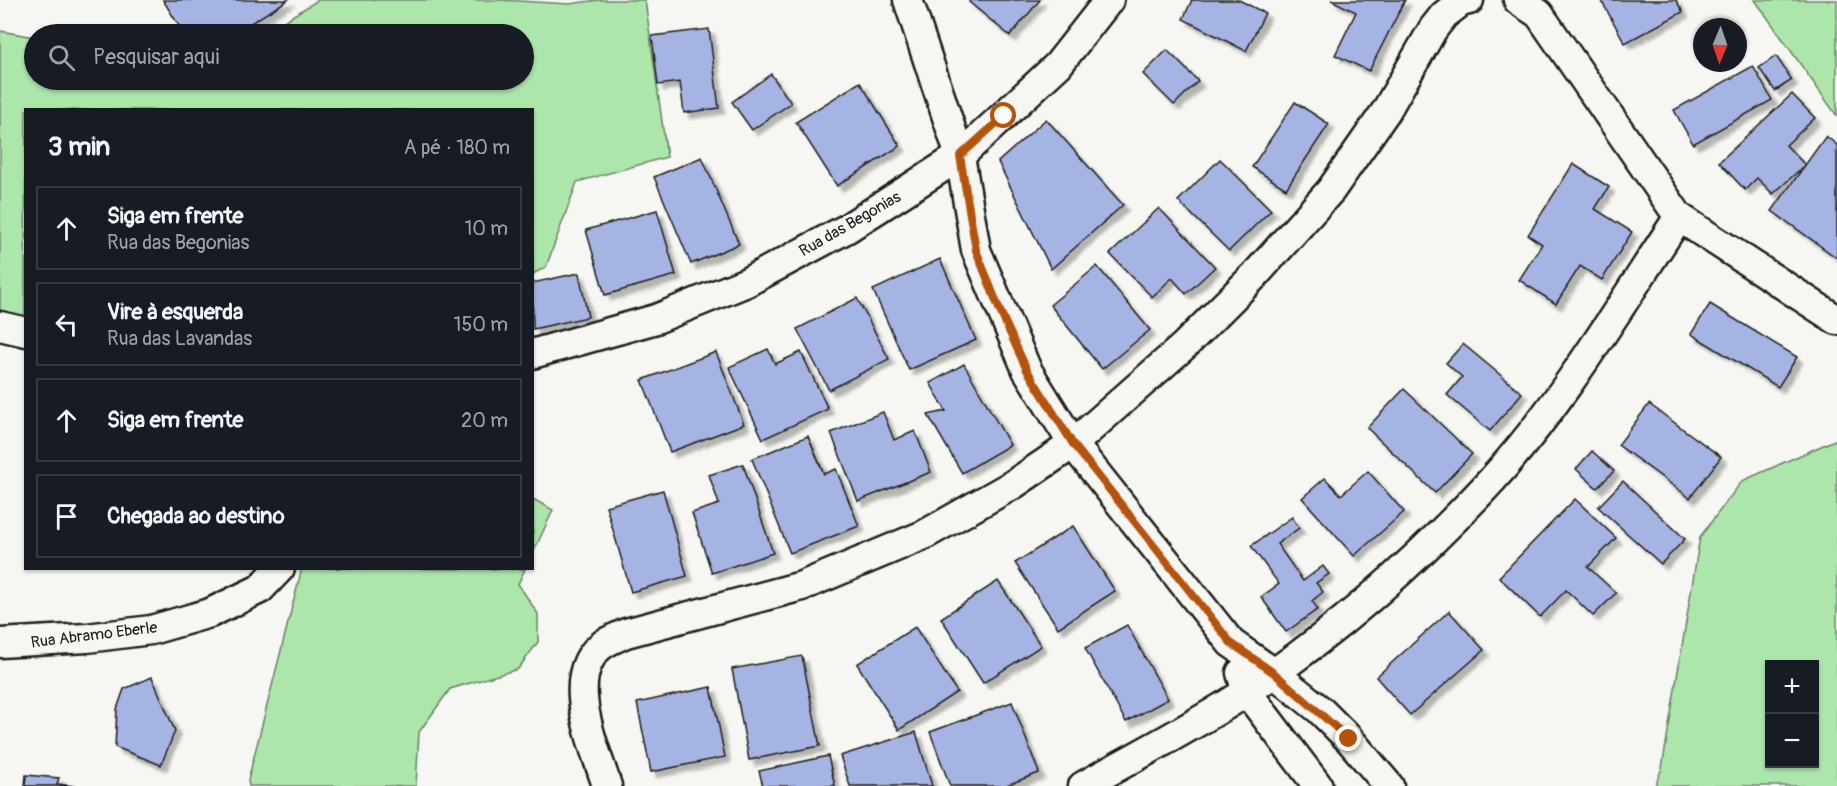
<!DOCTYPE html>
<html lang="pt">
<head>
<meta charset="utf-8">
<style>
	body { margin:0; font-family:Pangolin,sans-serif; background:#20242c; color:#f1f3f6 }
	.controls { position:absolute; right:18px; bottom:18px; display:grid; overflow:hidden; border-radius:0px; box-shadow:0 2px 4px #0004 }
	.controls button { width:54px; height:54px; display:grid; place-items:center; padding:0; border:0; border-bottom:2px solid #363941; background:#171b24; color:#f1f3f6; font:30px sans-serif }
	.compass { position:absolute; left:1693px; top:18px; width:54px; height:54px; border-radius:50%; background:#171b24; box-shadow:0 2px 4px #0004; rotate:182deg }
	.stop { position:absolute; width:18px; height:18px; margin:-14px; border:4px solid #b45309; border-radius:50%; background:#fff }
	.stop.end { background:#b45309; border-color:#fff; box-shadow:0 2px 6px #0008 }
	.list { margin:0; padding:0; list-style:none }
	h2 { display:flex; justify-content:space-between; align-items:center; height:78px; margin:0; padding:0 24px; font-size:26px }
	h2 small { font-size:20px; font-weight:400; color:#9ea1a6 }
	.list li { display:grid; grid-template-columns:39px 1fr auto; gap:18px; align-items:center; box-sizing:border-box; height:84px; margin:0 12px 12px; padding:0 12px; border:2px solid #363941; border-radius:0px }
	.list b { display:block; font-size:22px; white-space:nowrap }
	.list p { margin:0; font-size:20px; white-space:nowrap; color:#9ea1a6 }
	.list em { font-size:20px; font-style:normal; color:#9ea1a6 }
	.icon { flex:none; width:33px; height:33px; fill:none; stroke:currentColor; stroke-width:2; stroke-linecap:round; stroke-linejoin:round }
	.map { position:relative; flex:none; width:1837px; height:786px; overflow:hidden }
	.search { position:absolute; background:#171b24; box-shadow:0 2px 4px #0004; left:24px; top:24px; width:510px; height:66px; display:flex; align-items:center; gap:15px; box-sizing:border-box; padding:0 21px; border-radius:33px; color:#9ea1a6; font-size:22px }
	.panel { position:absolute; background:#171b24; box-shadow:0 2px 4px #0004; left:24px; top:108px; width:510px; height:462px; border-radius:0px }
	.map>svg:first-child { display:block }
</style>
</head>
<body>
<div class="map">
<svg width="1837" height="786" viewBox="0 0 1837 786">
	<defs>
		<filter id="shadow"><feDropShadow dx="5.5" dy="5.5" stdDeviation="1.5" flood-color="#0004"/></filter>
	</defs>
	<rect width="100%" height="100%" fill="#f6f6f2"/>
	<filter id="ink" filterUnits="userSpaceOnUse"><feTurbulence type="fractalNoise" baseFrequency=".0167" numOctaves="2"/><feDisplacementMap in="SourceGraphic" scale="12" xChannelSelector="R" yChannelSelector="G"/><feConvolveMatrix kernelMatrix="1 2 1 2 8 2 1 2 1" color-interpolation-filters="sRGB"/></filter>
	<g filter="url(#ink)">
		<g fill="#ade6ab" stroke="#648164" stroke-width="1.5" fill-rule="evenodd">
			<polygon points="318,0 499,0 569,4 599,0 645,0 667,157 577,182 546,267 533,274 532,110 26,110 25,323 0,317 0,31 34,37 34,80 524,80 524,34 263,34"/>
			<polygon points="1755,0 1837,0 1837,116"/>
			<path d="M1837,439V786H1655L1662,768L1700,537L1742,481ZM1814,664V764H1770V664Z"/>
			<polygon points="533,499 553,510 533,553"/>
			<polygon points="302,568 525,569 518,584 538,614 538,642 518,669 450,689 419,732 416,786 249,786 248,780"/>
		</g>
		<g fill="#a6b4e3" stroke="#1c1c1c" stroke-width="1.5" filter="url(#shadow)">
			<polygon points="163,0 288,0 233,34 184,34"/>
			<polygon points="970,0 1040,0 1010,36 969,2"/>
			<polygon points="1192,0 1239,0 1265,13 1246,51 1183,19"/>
			<polygon points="1331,0 1405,0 1369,71 1335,55 1356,12"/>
			<polygon points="1601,0 1676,0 1683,12 1625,43"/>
			<polygon points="709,29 719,108 684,113 680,82 658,85 652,36"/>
			<polygon points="1167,50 1198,81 1174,105 1143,74"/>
			<polygon points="1776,56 1792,80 1775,91 1759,68"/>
			<polygon points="1753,66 1772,100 1693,144 1674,110"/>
			<polygon points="771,74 791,103 752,130 732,102"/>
			<polygon points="860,82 900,146 837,186 796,122"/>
			<polygon points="1792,94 1815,118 1786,145 1805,165 1773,194 1757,178 1745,190 1719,162"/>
			<polygon points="1295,102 1329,124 1286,189 1252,167"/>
			<polygon points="1046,119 1123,205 1051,269 998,162"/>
			<polygon points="1826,136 1837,145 1837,258 1772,211"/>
			<polygon points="702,157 739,244 691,264 654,177"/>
			<polygon points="1220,159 1271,210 1229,251 1178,201"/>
			<polygon points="1573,164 1609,187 1595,209 1632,232 1602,280 1580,266 1556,304 1519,280 1542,244 1528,235"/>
			<polygon points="1159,208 1215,267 1186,294 1172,278 1152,297 1110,254"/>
			<polygon points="657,210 676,275 605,295 586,230"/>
			<polygon points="940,259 976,340 909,370 873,290"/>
			<polygon points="1097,266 1150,330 1102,369 1050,305"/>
			<polygon points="579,273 588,317 533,329 532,283"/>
			<polygon points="857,298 889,359 829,390 797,329"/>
			<polygon points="1710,304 1797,357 1778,387 1691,334"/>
			<polygon points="1463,344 1522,393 1490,431 1447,395 1462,377 1446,363"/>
			<polygon points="768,349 775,364 801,352 828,409 763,439 729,367"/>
			<polygon points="716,352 744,424 670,452 642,380"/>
			<polygon points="964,364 1010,445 962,473 928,415 946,411 930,383"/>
			<polygon points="1404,389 1472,454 1435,493 1367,428"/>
			<polygon points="1649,404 1721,457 1690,498 1618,445"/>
			<polygon points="883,412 894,440 915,431 931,472 858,501 831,433"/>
			<polygon points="808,436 824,474 836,469 859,526 790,553 752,459"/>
			<polygon points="1592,451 1614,471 1597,488 1576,469"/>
			<polygon points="743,464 773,553 712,573 692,513 719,504 709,475"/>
			<polygon points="1368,471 1404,512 1354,556 1302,498 1325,478 1341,495"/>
			<polygon points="1623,481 1685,539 1661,564 1598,507"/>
			<polygon points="663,490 687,576 631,592 606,506"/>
			<polygon points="1575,499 1616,538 1588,567 1616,593 1593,616 1566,590 1540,617 1499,577"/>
			<polygon points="1292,517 1299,528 1277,544 1303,581 1323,566 1329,574 1316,583 1323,592 1312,601 1318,609 1286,632 1261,597 1279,584 1251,546"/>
			<polygon points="1073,526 1115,591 1058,628 1015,563"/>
			<polygon points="998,581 1041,646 983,683 941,618"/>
			<polygon points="1449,611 1484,650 1410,715 1376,677"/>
			<polygon points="1127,625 1168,699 1126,722 1085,648"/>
			<polygon points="915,627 957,692 899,730 857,664"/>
			<polygon points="802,656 820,746 749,760 732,669"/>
			<polygon points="152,677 175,731 161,765 115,747 117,709 124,689"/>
			<polygon points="711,687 725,757 651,772 637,703"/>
			<polygon points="1012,702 1039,773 1004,786 950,786 930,732"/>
			<polygon points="916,732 932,786 850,786 840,756"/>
			<polygon points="828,756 835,786 763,786 759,771"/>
			<polygon points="26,775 59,778 57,784 75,786 25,786"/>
		</g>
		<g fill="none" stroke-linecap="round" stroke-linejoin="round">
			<defs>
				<g id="street">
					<polyline points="908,0 960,156 976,250 1027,370 1073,444 1231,643 1274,673 1320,710 1349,739 1389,786"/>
					<polyline points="1518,0 1539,14 1679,217 1837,320"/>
					<polyline points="0,326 26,332"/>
					<polyline points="532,354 656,319 747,282 846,229 960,156 1058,65 1109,0"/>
					<polyline points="0,643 87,638 151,630 210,613 260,589 280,568"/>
					<polyline points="1241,673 1247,692 1318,786"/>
					<path d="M607,786C595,747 560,672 605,643C612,639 620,636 626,633L802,586L924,535L1014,484L1073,444L1185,345L1255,275L1331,190L1386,111L1433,29L1444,15L1461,2L1469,0"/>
					<path d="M1083,786C1138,755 1195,726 1248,691C1338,631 1419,559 1492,480C1564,401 1620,305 1679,217"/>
				</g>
			</defs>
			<use href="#street" stroke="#1c1c1c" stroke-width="33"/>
			<use href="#street" stroke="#f6f6f2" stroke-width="28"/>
		</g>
	</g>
	<g fill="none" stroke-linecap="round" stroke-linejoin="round" filter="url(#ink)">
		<polyline stroke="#b45309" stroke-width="8" points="1004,116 960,156 976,250 1000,311 1027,370 1073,444 1231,643 1274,673 1349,739"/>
	</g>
	<g text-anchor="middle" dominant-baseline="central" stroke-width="6" stroke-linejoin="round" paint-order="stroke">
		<g font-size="16" fill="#1c1c1c" stroke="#f6f6f2">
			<text transform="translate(850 224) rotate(-30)">Rua das Begonias</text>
			<text transform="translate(94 635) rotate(-7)">Rua Abramo Eberle</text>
		</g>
	</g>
</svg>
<div class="controls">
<button>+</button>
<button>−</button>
</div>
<svg class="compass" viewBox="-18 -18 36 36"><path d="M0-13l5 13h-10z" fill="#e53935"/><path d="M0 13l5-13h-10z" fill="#9ea1a6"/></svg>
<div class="stop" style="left:1004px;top:116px"></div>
<div class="stop end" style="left:1349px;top:739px"></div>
<div class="search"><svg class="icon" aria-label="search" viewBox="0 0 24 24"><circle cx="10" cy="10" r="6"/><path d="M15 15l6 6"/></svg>Pesquisar aqui</div>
<section class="panel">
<h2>3 min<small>A pé · 180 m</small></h2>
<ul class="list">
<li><svg class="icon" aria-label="ahead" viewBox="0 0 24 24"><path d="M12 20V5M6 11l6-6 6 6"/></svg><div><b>Siga em frente</b><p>Rua das Begonias</p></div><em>10 m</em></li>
<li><svg class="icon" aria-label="left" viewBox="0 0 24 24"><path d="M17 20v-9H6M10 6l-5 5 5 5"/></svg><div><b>Vire à esquerda</b><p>Rua das Lavandas</p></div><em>150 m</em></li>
<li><svg class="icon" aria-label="ahead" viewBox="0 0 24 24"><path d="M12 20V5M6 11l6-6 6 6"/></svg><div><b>Siga em frente</b></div><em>20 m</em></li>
<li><svg class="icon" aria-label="arrive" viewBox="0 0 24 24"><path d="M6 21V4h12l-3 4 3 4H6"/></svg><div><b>Chegada ao destino</b></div></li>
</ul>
</section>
</div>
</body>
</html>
